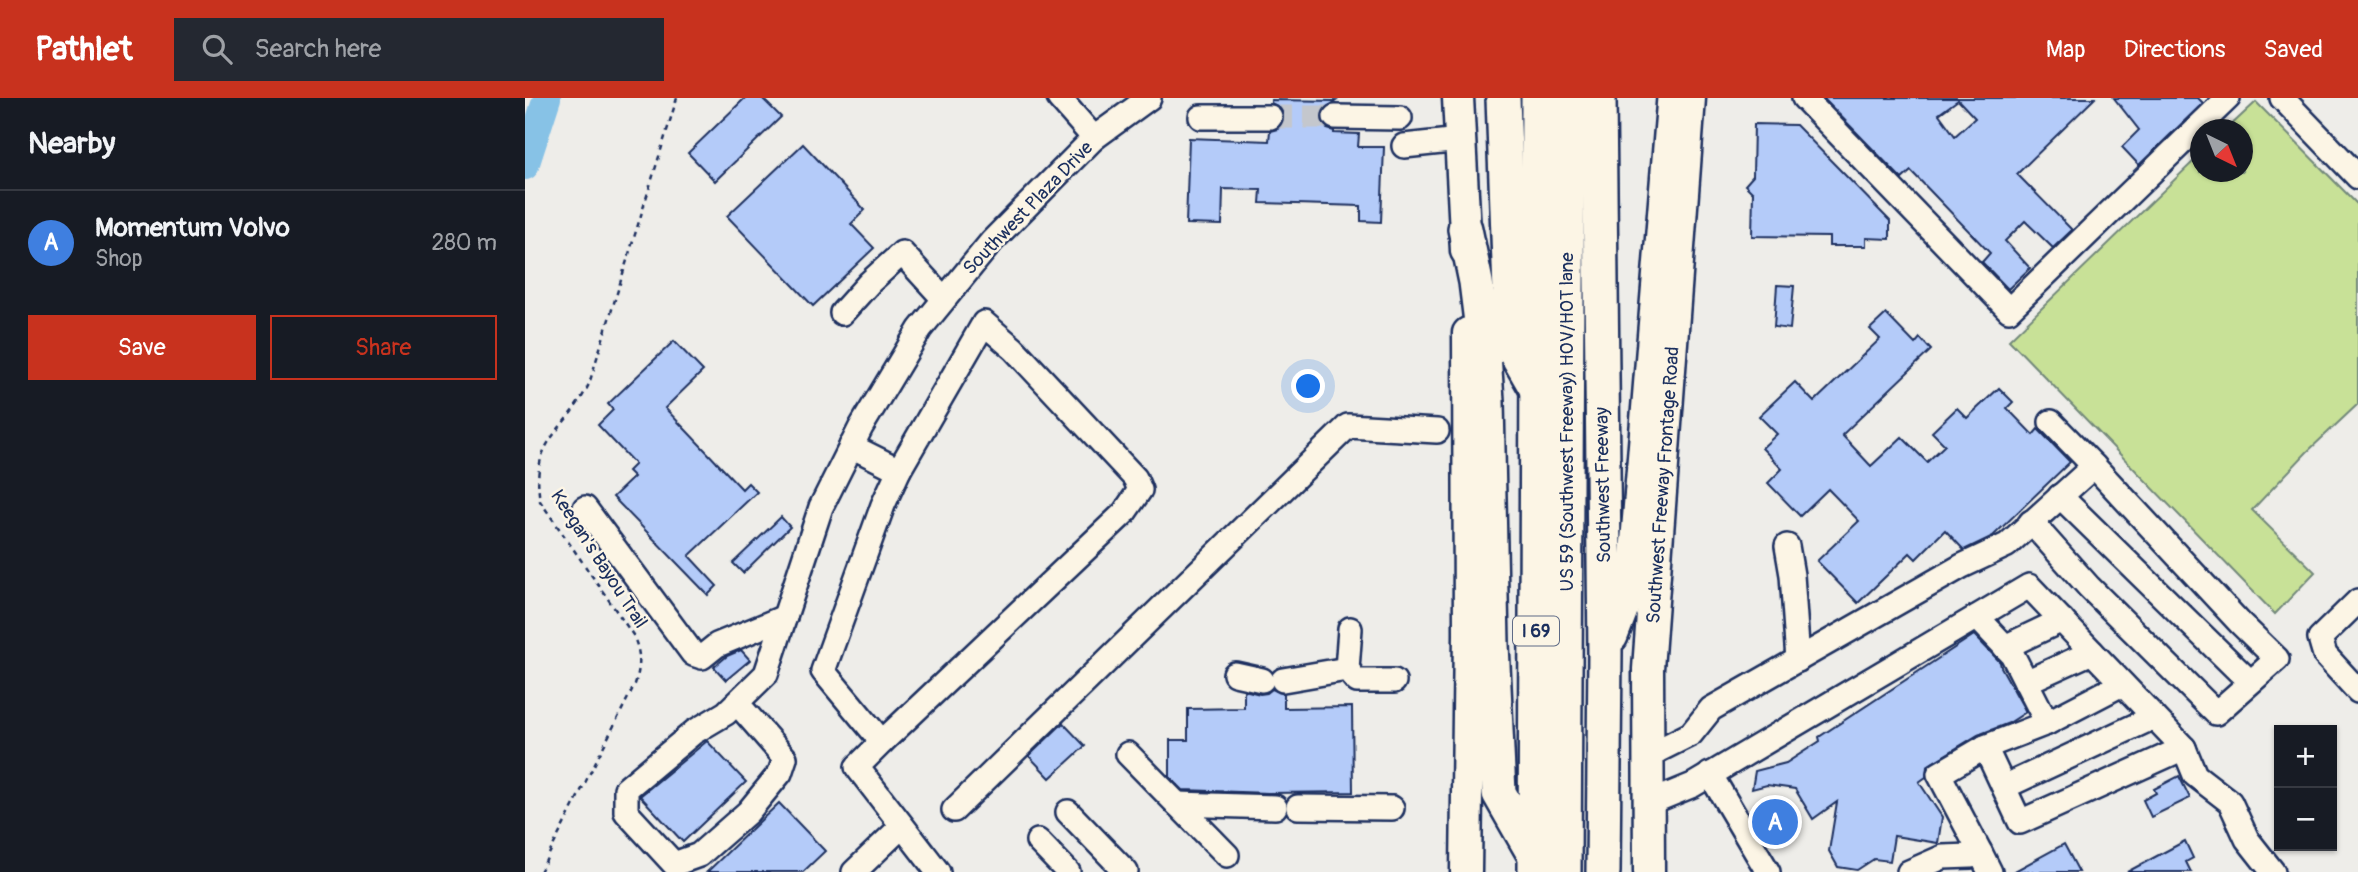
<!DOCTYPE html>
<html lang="en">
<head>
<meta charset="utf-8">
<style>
	body { margin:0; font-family:Pangolin,sans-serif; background:#242831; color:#f1f3f6 }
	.controls { position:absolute; right:21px; bottom:21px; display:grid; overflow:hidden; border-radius:0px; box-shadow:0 2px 5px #0004 }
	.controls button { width:63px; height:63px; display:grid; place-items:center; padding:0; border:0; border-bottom:2px solid #363941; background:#171b24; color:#f1f3f6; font:35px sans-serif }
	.compass { position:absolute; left:1665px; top:21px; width:63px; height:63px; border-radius:50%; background:#171b24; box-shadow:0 2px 5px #0004; rotate:137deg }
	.you { position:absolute; left:784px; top:289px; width:24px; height:24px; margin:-18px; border:5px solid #fff; border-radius:50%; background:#1a73e8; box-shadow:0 0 0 10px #1a73e833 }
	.badge { display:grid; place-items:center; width:46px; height:46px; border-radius:50%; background:#c8321e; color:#fff; font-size:23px; font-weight:700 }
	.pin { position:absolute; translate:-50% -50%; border:4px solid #fff; box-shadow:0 2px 7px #0006 }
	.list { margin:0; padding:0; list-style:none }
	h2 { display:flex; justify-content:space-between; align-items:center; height:91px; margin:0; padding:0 28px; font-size:30px }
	h2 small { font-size:23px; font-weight:400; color:#9ea1a6 }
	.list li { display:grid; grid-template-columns:46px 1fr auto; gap:21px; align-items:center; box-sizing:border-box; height:105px; padding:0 28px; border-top:2px solid #363941 }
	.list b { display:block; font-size:26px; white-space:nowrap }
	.list p { margin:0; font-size:23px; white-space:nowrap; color:#9ea1a6 }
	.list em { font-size:23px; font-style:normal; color:#9ea1a6 }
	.actions { display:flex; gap:14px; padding:21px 28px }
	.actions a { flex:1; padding:16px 0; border:2px solid #c8321e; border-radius:0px; text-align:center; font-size:24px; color:#c8321e }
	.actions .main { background:#c8321e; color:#fff }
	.icon { flex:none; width:38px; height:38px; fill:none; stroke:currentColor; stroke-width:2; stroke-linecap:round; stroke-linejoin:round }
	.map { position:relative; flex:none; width:1833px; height:774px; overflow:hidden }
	header { display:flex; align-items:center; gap:42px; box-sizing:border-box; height:98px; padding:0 35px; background:#c8321e; color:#fff }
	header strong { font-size:33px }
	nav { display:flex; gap:38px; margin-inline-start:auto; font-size:24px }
	.search { width:490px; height:63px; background:#242831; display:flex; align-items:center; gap:18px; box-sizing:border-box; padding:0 24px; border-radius:0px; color:#9ea1a6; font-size:26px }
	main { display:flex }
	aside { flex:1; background:#171b24 }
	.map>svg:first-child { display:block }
</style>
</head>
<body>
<header>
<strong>Pathlet</strong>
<div class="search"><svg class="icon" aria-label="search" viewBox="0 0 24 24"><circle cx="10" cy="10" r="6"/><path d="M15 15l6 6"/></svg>Search here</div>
<nav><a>Map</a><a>Directions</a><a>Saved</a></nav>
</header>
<main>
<aside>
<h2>Nearby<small></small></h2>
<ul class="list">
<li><span class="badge" style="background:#3f7fe0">A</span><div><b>Momentum Volvo</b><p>Shop</p></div><em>280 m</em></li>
</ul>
<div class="actions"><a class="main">Save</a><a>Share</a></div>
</aside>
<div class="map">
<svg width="1833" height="774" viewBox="0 0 1833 774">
	<rect width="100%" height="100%" fill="#eeede9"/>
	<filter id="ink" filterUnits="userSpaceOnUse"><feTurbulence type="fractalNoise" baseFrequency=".0143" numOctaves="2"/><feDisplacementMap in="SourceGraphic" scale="14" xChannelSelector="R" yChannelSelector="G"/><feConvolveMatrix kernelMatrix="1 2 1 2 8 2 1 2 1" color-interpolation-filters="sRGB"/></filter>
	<g filter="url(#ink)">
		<polygon fill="#c8e197" stroke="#72887a" stroke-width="2" points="1731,4 1833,107 1833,306 1782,354 1727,412 1790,474 1750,516 1484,242 1675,57 1675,74 1717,74 1717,32 1702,31"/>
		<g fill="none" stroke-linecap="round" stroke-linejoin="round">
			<polyline stroke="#87c2e6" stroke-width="28" points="0,68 22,0"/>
		</g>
		<g fill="#b4cbf9" stroke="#1b2f5e" stroke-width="2" fill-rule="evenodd">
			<polygon points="220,0 237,0 256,19 190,83 163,55"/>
			<path d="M1298,0H1570L1492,76L1547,132L1528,150L1500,123L1480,143L1505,170L1483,191L1457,164L1465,155L1386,73L1377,81ZM1433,2L1450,20L1430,38L1414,16Z"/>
			<polygon points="1589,0 1673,0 1678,5 1614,67 1597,49 1614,32"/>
			<polygon points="746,2 811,3 798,12 796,19 802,31 809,33 809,35 834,36 833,49 859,49 856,124 836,123 836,108 735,105 736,92 698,91 697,127 661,126 664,40 744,43 745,33 753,31 759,20 757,11 746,5"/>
			<polygon points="1229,26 1271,27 1365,123 1365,141 1341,140 1341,148 1304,148 1304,139 1227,138 1228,95 1220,87 1228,78"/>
			<polygon points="278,46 340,112 326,126 349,150 288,208 202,118"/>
			<polygon points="1252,187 1269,188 1265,231 1249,229"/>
			<polygon points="1361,216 1390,246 1395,240 1406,252 1317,337 1346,368 1377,339 1402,364 1420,347 1407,334 1432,310 1442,320 1474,290 1488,304 1482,310 1508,337 1513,331 1545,364 1468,438 1439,452 1420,432 1391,461 1385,455 1333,505 1292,463 1334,423 1303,391 1275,418 1243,385 1257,371 1237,350 1252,336 1234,318 1270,284 1289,304 1355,241 1345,231"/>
			<polygon points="149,243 178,273 140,310 217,391 223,385 232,394 164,458 192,488 183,497 88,399 109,379 103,373 110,366 73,327 88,312 83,306"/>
			<polygon points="256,419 265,429 218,475 208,465"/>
			<polygon points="1449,537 1475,564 1476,569 1501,614 1484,625 1453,637 1402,668 1401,679 1394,684 1417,719 1413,745 1369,738 1365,763 1349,761 1332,772 1313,769 1304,753 1312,704 1288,721 1270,691 1242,687 1227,691 1230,673 1261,665 1295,643 1294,639"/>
			<polygon points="216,552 225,562 201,582 189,569 202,558"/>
			<polygon points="747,591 759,596 759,610 827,609 828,694 743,695 658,692 645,679 645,642 663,642 663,611 719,610 719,592 735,596 742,595"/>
			<polygon points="538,625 560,648 525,680 504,658"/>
			<polygon points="182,643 221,684 158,744 115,698"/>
			<polygon points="1654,678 1665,700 1626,719 1618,702 1631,695 1629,691"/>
			<polygon points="254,705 300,753 278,774 182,774"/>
			<polygon points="1660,743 1668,760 1661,764 1666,774 1602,774"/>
			<polygon points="1539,746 1554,774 1488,774"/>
		</g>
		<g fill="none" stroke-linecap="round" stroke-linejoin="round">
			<polyline stroke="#c4c7cd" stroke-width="23" stroke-dasharray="23 11" stroke-linecap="butt" points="745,19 810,19"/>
			<defs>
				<g id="minor">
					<polyline points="534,0 569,40"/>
					<polyline points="1279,0 1484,212 1703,0"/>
					<polyline points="1757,0 1833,79"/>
					<polyline points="676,19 745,19"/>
					<polyline points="810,19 875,20"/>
					<polyline points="879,48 935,42"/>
					<polyline points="317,215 345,184 377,155 419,201"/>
					<polyline points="326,348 374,372 358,407 298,573 357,644 332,669 413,774"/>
					<polyline points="1535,398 1725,584"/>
					<polyline points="60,410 168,556 177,559 192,547 260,519"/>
					<polyline points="1506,424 1564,489 1691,615 1752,561 1715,525 1569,368"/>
					<polyline points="1262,448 1267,477 1273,562"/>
					<polyline points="1833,503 1795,540 1800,557 1833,593"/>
					<polyline points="1452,519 1487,556 1522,625 1460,649"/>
					<polyline points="1480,549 1537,522"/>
					<polyline points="822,571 825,531"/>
					<polyline points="710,576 737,582"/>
					<polyline points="758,582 822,571 832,583 869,583"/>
					<polyline points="1501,584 1567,554"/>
					<polyline points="212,605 260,660 255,675 223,714 174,757 149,766 101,714 101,691 169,634 201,615 241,576 296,409 336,329 395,231 467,143 569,40 624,0"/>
					<polyline points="1522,625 1597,586"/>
					<polyline points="357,644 599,415 615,392 610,380 489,251 459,225 374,372"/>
					<polyline points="603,656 702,757"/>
					<polyline points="1124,657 1166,636 1186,611 1437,468 1482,447 1569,368 1526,324"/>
					<polyline points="1185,676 1243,774"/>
					<polyline points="1479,689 1629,619"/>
					<polyline points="1124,705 1168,687 1504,488 1659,650 1670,677 1705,704 1722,741 1748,774"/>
					<polyline points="652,706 750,709"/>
					<polyline points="773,709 867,710"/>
					<polyline points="429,712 823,328 912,333"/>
					<polyline points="543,714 601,774"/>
					<polyline points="513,743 543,774"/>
					<polyline points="1455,754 1414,676 1460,649 1495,724 1659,650"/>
					<polyline points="329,774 376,729"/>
					<polyline points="1384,774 1418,759 1446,758 1455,754 1465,774"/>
				</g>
				<g id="major">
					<polyline points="933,0 941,153"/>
					<polyline points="941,774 944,536 943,235"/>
					<polyline points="1124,774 1123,571 1165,0"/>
				</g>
				<g id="highway">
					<polyline points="978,0 987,248 1011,290"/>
					<polyline points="1074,0 1080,554 1078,774"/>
					<polyline points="940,131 951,184 958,240 962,303 967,546 974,695 1010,758"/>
					<polyline points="1086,538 1110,475 1149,0"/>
					<polyline points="1010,774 1013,0"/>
					<polyline points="1039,774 1043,0"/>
				</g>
			</defs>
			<use href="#minor" stroke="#1b2f5e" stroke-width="28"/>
			<use href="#major" stroke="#1b2f5e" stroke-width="35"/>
			<use href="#highway" stroke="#1b2f5e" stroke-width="38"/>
			<path stroke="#1b2f5e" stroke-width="2.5" stroke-dasharray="5 5" stroke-linecap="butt" d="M15,774L110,586C116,568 116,555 108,537L15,403C5,339 40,336 64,286L152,0"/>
			<use href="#minor" stroke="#fcf5e5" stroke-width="23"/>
			<use href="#major" stroke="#fcf5e5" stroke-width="30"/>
			<use href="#highway" stroke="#fcf5e5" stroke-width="33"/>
		</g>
	</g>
	<g text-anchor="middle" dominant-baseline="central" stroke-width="5" stroke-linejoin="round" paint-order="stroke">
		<rect fill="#fcf5e5" stroke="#5e6a86" stroke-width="2" x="988" y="518.5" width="46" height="29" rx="5"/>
		<g font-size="18" font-weight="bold" fill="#1b2f5e">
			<text x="1011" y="533">I 69</text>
		</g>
		<g font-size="19" fill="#1b2f5e" stroke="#fcf5e5">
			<text transform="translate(503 110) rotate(-46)">Southwest Plaza Drive</text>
			<text transform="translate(1042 324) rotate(-90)">US 59 (Southwest Freeway) HOV/HOT lane</text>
			<text transform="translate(1078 387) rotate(-91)">Southwest Freeway</text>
			<text transform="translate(1138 387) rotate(-86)">Southwest Freeway Frontage Road</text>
			<text transform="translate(74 461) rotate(57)">Keegan's Bayou Trail</text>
		</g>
	</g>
</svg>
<div class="controls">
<button>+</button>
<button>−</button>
</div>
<svg class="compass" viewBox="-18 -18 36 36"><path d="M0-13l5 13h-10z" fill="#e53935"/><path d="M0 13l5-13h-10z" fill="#9ea1a6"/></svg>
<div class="you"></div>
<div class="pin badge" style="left:1250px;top:724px;background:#3f7fe0">A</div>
</div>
</main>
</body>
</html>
